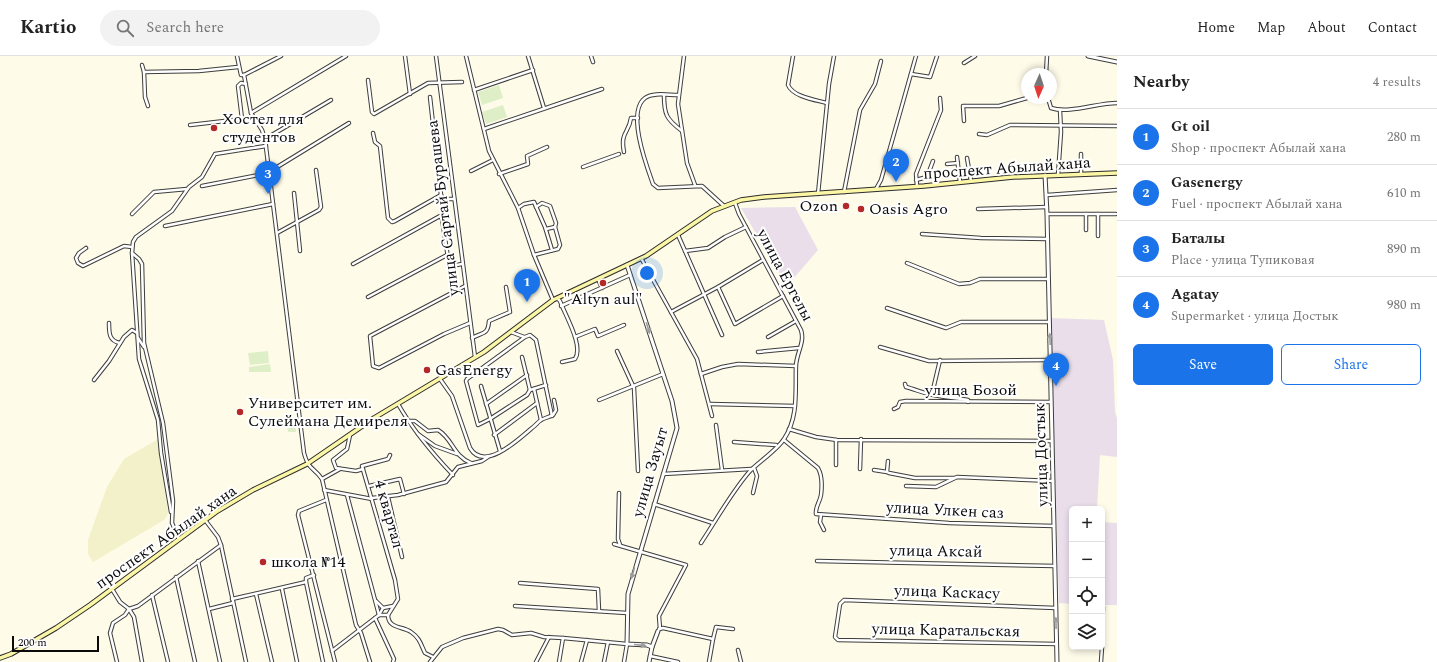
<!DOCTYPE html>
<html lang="en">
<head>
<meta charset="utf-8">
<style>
	body { margin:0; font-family:Spectral,serif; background:#f2f2f2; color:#222 }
	.controls { position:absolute; right:12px; bottom:12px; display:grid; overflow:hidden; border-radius:6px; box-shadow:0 2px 6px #0003 }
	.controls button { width:36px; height:36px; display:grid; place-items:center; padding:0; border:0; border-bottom:1px solid #e0e0e0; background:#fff; color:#222; font:20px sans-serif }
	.compass { position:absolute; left:1021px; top:12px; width:36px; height:36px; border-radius:50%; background:#fff; box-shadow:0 2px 6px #0003; rotate:183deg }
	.scale { position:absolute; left:12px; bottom:10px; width:87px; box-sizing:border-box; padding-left:4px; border:2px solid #0a0a0a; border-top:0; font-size:11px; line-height:14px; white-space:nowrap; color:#0a0a0a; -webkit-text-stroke:3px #fff; paint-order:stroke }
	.you { position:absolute; left:647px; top:217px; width:14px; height:14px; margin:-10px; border:3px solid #fff; border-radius:50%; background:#1a73e8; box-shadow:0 0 0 6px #1a73e833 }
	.badge { display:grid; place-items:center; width:26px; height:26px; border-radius:50%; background:#1a73e8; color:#fff; font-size:13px; font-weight:700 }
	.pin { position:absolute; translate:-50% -33px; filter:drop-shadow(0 1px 2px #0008) }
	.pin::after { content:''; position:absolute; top:21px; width:14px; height:12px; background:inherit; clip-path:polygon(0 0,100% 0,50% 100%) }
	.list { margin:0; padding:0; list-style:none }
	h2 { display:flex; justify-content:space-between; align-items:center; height:52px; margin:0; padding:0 16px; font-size:17px }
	h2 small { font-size:13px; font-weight:400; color:#767676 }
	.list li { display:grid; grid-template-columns:26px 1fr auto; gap:12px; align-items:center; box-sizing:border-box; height:56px; padding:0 16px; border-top:1px solid #e0e0e0 }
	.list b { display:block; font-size:15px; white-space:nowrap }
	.list p { margin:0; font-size:13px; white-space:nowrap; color:#767676 }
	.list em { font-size:13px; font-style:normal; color:#767676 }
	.actions { display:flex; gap:8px; padding:12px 16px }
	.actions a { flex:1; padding:9px 0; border:1px solid #1a73e8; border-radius:6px; text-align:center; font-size:14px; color:#1a73e8 }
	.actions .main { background:#1a73e8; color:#fff }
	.icon { flex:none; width:22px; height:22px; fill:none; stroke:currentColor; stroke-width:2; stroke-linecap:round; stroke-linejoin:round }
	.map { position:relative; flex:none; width:1117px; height:606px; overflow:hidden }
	header { display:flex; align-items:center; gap:24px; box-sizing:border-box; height:56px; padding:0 20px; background:#fff; border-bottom:1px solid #e0e0e0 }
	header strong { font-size:19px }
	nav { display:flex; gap:22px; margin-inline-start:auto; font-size:14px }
	.search { width:280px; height:36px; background:#f2f2f2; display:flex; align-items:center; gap:10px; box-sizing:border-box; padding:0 14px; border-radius:22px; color:#767676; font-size:15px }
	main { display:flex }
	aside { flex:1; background:#fff }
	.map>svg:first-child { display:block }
</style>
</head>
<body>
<header>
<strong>Kartio</strong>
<div class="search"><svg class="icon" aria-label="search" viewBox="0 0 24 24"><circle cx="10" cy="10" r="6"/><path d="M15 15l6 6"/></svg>Search here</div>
<nav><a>Home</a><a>Map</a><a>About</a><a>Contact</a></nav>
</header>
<main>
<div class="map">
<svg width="1117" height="606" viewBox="0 0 1117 606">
	<rect width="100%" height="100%" fill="#fefbe9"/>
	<g fill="#e9deea">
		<polygon points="795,151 818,194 787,230 741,152"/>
		<polygon points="1050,262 1104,264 1113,304 1115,356 1117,363 1117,401 1100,399 1097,453 1072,453 1072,548 1059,547"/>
		<polygon points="1102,466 1117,467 1117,549 1102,549"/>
	</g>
	<polygon fill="#f2f1ca" points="158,383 168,455 167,460 164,464 93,506 88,498 88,484 107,431 124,403"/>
	<g fill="#deeec6">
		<polygon points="499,29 503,42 482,49 478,36"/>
		<polygon points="503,49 507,61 486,68 482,56"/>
		<polygon points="268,295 269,307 250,309 248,297"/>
		<polygon points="270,308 271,316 249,316 249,311"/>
		<polygon points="294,361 296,376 288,376 286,362"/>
	</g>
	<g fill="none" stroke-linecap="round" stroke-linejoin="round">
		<defs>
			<g id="minor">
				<polyline points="237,0 241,19 244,19"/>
				<polyline points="405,0 410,38"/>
				<polyline points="436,0 475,301"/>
				<polyline points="466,0 489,95 518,152 534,199 553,244"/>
				<polyline points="528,0 544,52"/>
				<polyline points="591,0 593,6"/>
				<polyline points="684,0 678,48 687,107 695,129"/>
				<path d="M793,0L788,29C793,41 816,44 827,47"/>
				<polyline points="964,7 975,0"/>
				<polyline points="142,9 144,16 199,15 238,11"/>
				<polyline points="144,16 145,41 148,50"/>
				<polyline points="911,18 930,21 937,0"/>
				<polyline points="1046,18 1047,0"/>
				<path d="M244,19L251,57L262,74L265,83L304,397C309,415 313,410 322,423L356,569L361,577L370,606"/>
				<polyline points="244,19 281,0"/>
				<polyline points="368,24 372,56 374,58 428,27 462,26"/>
				<polyline points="474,34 533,14"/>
				<path d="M664,39C664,58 666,63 682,75"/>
				<path d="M678,39C668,39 653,36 645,42C626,56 647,111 653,128L658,132L702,130L724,150"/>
				<path d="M1048,42L1051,52C1069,58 1097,47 1117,47"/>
				<polyline points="251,57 346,0"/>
				<polyline points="964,65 963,50 999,50 1027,42"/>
				<polyline points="190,69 242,63 238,30 241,27 246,28"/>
				<polyline points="484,73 602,33"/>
				<polyline points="373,77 375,86 380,90 388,162 392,166 395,165 441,139 430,41"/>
				<polyline points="979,78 987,79 1010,69 1117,70"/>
				<polyline points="265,83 331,44"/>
				<path d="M624,96C620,76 629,77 631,62H638"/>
				<polyline points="957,101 960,126"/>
				<polyline points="967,102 971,125"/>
				<polyline points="947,108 958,107"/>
				<polyline points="583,111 619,98"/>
				<polyline points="471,115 493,104"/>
				<polyline points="269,116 349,67"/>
				<polyline points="499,118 528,108 527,100 547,91"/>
				<polyline points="1081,118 1081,98"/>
				<polyline points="1058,119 1061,76 1060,54"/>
				<polyline points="916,124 927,121 933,105"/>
				<polyline points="202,130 269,117"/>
				<polyline points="917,130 916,118 941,54 940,42"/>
				<polyline points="876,133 881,124 916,0"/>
				<polyline points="844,136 860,54 875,28 881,5"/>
				<polyline points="294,137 300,195"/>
				<polyline points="818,138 829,28 834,0"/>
				<polyline points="441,139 444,143 454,143"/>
				<polyline points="1047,139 1117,134"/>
				<polyline points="518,152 524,148 534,146 545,171 552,194"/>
				<polyline points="978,153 1047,151"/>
				<polyline points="132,158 154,136 187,133"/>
				<polyline points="1047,158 1098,158 1098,180"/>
				<polyline points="1086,158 1086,174"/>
				<polyline points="1098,158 1116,158"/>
				<polyline points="165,170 273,148"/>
				<polyline points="546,173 555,171"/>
				<polyline points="277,177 319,154 321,151 316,114"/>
				<polyline points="922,178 981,182 1048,183"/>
				<polyline points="678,179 722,279"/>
				<polyline points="86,192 79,197 76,202 78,207 83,210 124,190 132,191"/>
				<polyline points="685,195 708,192 725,181 746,171"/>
				<polyline points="132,197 139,303 158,364 161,397 171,456"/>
				<polyline points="534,199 558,193 560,189 555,171 556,167 550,150 542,147 536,151"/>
				<polyline points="641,202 697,303 712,360"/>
				<polyline points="907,207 959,228 970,227 980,223 1048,223"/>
				<polyline points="353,208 440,160 442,163 449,208 451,210 462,208"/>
				<polyline points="598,223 602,232"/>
				<polyline points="465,230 370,280 373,310 379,312 444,278 470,267"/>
				<polyline points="718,231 735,268 783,240"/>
				<polyline points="368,241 447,199"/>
				<path d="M557,242L560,245C565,259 584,290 575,303L562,306"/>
				<polyline points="561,250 630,219"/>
				<polyline points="887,252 946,272 961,266 1049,266"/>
				<polyline points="671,256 718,231 763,204"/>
				<path d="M109,267C109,277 109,285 120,287"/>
				<polyline points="511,276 524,281"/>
				<polyline points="575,281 595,273 598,280 624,269"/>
				<polyline points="768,281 796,265"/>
				<polyline points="138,282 144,291"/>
				<path d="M472,282C483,276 488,279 489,265L510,256L506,231"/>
				<polyline points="880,291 929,305 1050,304"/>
				<polyline points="617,295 634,332 638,415"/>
				<polyline points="758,296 799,292"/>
				<polyline points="522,301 530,334"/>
				<polyline points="701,318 722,311 738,308 796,310"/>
				<path d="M440,323L452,340L470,392C484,416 518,384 532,372C535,370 538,366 541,364C545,362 549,361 553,359L556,354L554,344"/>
				<polyline points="94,324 109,305 124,281 132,274 137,277"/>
				<path d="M905,328L906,331C917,334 928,339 939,340C949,342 958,342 968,344V346"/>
				<polyline points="546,329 530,334 527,339 490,363 478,369 466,325 467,323 525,281 530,279 536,284 552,360"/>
				<polyline points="481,330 500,395"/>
				<polyline points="534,333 541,364"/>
				<polyline points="932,338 940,304"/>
				<polyline points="599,344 663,318"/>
				<path d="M398,348C413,374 432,397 453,419"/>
				<polyline points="486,348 527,319"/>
				<polyline points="710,348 795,350"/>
				<polyline points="894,353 898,351 900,346 906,345 1051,346"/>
				<path d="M409,365H415L428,375L438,374C453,383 453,400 471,407"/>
				<polyline points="716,369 722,414"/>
				<polyline points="789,373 816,381 837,384 1052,385"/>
				<polyline points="418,378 435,390 457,398"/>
				<polyline points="350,379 347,393 333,404 336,412 356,415 363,413"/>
				<polyline points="494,379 537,347"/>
				<path d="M784,384L818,412C822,419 822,431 821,439C820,446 815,451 816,458L949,467L1054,470"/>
				<polyline points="836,384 836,409"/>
				<polyline points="734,386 776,389"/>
				<polyline points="888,405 887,416 889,417 915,422 954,422"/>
				<polyline points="860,413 861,383"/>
				<polyline points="874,414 887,416"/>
				<polyline points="663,418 751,413"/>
				<polyline points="322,423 340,413"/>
				<polyline points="369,430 400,423 404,438"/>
				<polyline points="906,430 936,431 957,421 1053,425"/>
				<polyline points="324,434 372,443"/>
				<polyline points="619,437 618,483 620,489"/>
				<polyline points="753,437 757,420 754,412"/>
				<polyline points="347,439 379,559"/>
				<polyline points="388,441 402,501"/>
				<polyline points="372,442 398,439 446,426 458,411 482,405 488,401"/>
				<polyline points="326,444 299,455 298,459 335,606"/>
				<polyline points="654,448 713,467"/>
				<polyline points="821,459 820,466 824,474"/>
				<polyline points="205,464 218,481 221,489 246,606"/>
				<polyline points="179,483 172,467 173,445 163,367 144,287 142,208 139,203 132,197 133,186 136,181 172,155 189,131 202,121 215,98 266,90"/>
				<path d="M701,487C715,466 734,432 751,414C759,406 778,393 784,383C799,361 795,334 796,309C797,296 805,286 801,274L739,158L735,147"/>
				<polyline points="614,488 686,509 659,560 660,573"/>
				<polyline points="198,505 220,606"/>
				<polyline points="817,505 1055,510"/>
				<polyline points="176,521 195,606"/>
				<polyline points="306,526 323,606"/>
				<polyline points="520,527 598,533 599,555"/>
				<polyline points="112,533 120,546 129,553 134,561 142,606"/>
				<polyline points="282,533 297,606"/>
				<polyline points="256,538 272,606"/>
				<polyline points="152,539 168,606"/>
				<polyline points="232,543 306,526 306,522 314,519"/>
				<polyline points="376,545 383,552"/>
				<polyline points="515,550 627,557"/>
				<polyline points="1056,552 844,544 840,548 835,581 838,584 1056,588"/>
				<polyline points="209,553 233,547"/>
				<polyline points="379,559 383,552 393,550"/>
				<path d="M388,559C388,573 403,570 411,576C420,582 421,589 425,597L433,601"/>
				<polyline points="375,562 394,603 393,606"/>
				<polyline points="659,573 663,572 713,583 716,571 733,573"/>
				<polyline points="1102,577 1103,551"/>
				<polyline points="738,594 741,606"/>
				<polyline points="332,595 379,559 388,559 398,543 395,524 362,410 388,403 390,399"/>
				<polyline points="650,600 678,606"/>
				<polyline points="117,606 110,577 113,567 125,559 129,553 138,550 221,489"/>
				<polyline points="430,606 442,591 463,582 498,573 503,574 512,579 531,577 544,581 563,582"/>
				<polyline points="536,606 549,581"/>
				<polyline points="559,606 563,582 627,588 624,606"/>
				<polyline points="581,606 587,584"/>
				<polyline points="604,606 608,586"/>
				<polyline points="709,606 713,583"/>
				<polyline points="1101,606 1102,591"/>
			</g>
			<g id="tertiary">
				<polyline points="1088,0 1117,6"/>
				<polyline points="1045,119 1047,158 1057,606"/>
				<polyline points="627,209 672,345 677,372 628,538 627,588 647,589 652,591"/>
				<polyline points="649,606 652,591 658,575"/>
			</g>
			<polyline id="secondary" points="0,602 11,598 56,572 90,549 216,456 253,434 307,408 374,362 484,296 553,244 646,200 712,155 741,144 764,141 924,130 1013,121 1117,117"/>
		</defs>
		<use href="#minor" stroke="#3d3d3d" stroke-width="4.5"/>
		<use href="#tertiary" stroke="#3d3d3d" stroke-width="5"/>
		<use href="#secondary" stroke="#2c2c2c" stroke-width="5.5"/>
		<use href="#minor" stroke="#fff" stroke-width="2.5"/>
		<use href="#tertiary" stroke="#fff" stroke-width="3"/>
		<use href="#secondary" stroke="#fcf7a6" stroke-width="3.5"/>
	</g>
	<defs><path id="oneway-solid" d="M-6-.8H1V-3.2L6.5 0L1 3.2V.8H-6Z"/></defs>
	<g fill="#9d9d9d">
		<use href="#oneway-solid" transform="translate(648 272) rotate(73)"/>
		<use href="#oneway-solid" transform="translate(1050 283) rotate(-92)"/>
		<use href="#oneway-solid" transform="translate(633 517) rotate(105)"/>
		<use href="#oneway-solid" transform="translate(1056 567) rotate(-91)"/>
		<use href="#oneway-solid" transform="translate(640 589) rotate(5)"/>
	</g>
	<g fill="#b42928" stroke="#fff" stroke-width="1.5">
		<circle cx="214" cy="72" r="4"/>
		<circle cx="846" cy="150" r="4"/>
		<circle cx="861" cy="153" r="4"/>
		<circle cx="603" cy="227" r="4"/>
		<circle cx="427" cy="314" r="4"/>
		<circle cx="240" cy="356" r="4"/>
		<circle cx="263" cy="506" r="4"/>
	</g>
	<g text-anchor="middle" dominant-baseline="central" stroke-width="4" stroke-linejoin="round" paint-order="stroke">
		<g font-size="16" fill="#0a0a0a" stroke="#fff" text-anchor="start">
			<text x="222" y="63">Хостел для<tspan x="222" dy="18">студентов</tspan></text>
			<text x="838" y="150" text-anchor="end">Ozon</text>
			<text x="869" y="153">Oasis Agro</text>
			<text x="603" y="243" text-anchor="middle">"Altyn aul"</text>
			<text x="435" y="314">GasEnergy</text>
			<text x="248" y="347">Университет им.<tspan x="248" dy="18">Сулеймана Демиреля</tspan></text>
			<text x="271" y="506">школа №14</text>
		</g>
		<g font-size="16" fill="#0a0a0a" stroke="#fff">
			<text transform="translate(1007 112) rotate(-4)">проспект Абылай хана</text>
			<text transform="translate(443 152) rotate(-97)">улица Сартай Бурашева</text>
			<text transform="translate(785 219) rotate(62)">улица Ергелы</text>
			<text x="971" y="334">улица Бозой</text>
			<text transform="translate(1041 399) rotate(-92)">улица Достык</text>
			<text transform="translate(650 416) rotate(-74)">улица Зауыт</text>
			<text transform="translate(945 454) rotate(3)">улица Улкен саз</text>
			<text transform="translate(389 458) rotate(74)">4 квартал</text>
			<text transform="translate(166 481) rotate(-35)">проспект Абылай хана</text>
			<text transform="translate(936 495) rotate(1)">улица Аксай</text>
			<text transform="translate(947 536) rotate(2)">улица Каскасу</text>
			<text transform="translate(946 574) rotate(1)">улица Каратальская</text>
		</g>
	</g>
</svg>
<div class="controls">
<button>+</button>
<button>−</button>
<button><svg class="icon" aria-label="locate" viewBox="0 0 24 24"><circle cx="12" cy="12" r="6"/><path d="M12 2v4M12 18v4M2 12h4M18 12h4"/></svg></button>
<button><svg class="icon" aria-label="layers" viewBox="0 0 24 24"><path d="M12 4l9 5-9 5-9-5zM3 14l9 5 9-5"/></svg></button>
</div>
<svg class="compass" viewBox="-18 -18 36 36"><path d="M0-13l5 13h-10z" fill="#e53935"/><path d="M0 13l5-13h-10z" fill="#767676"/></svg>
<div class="scale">200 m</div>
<div class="you"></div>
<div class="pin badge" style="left:527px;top:246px">1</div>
<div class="pin badge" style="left:896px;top:126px">2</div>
<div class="pin badge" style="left:268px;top:138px">3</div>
<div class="pin badge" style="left:1056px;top:330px">4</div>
</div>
<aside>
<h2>Nearby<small>4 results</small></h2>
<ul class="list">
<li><span class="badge">1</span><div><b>Gt oil</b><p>Shop · проспект Абылай хана</p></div><em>280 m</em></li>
<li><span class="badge">2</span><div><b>Gasenergy</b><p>Fuel · проспект Абылай хана</p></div><em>610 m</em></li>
<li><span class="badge">3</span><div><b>Баталы</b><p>Place · улица Тупиковая</p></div><em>890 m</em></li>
<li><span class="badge">4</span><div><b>Agatay</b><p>Supermarket · улица Достык</p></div><em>980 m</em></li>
</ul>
<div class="actions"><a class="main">Save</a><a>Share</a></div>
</aside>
</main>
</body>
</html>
